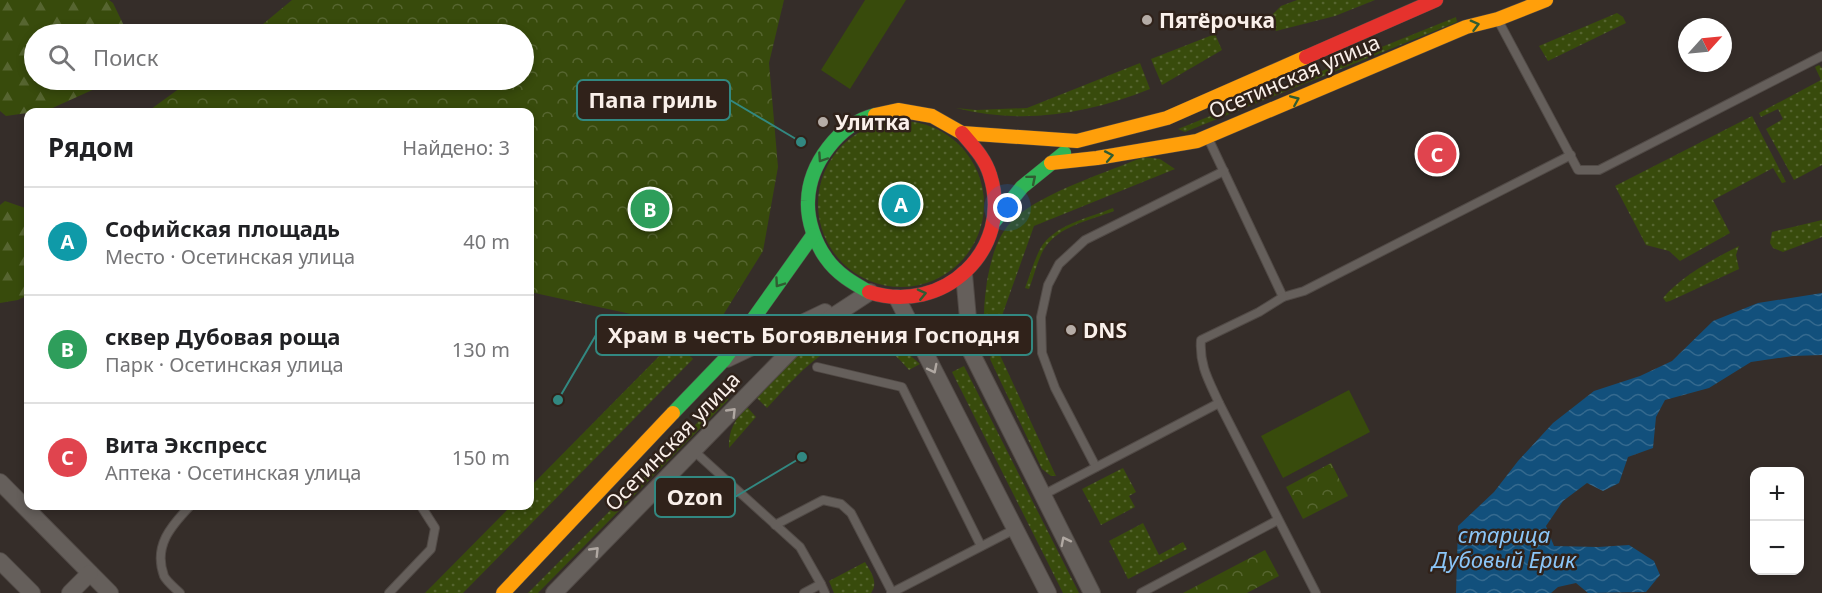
<!DOCTYPE html>
<html lang="ru">
<head>
<meta charset="utf-8">
<style>
	body { margin:0; font-family:"Noto Sans",sans-serif; background:#f2f2f2; color:#202124 }
	.controls { position:absolute; right:18px; bottom:18px; display:grid; overflow:hidden; border-radius:12px; box-shadow:0 3px 9px #0003 }
	.controls button { width:54px; height:54px; display:grid; place-items:center; padding:0; border:0; border-bottom:2px solid #e0e0e0; background:#fff; color:#202124; font:30px sans-serif }
	.compass { position:absolute; left:1678px; top:18px; width:54px; height:54px; border-radius:50%; background:#fff; box-shadow:0 3px 9px #0003; rotate:63deg }
	.you { position:absolute; left:1008px; top:208px; width:21px; height:21px; margin:-15px; border:4px solid #fff; border-radius:50%; background:#1a73e8; box-shadow:0 0 0 9px #1a73e833 }
	.badge { display:grid; place-items:center; width:39px; height:39px; border-radius:50%; background:#7c3aed; color:#fff; font-size:20px; font-weight:700 }
	.pin { position:absolute; translate:-50% -50%; border:3px solid #fff; box-shadow:0 2px 6px #0006 }
	.list { margin:0; padding:0; list-style:none }
	h2 { display:flex; justify-content:space-between; align-items:center; height:78px; margin:0; padding:0 24px; font-size:26px }
	h2 small { font-size:20px; font-weight:400; color:#757577 }
	.list li { display:grid; grid-template-columns:39px 1fr auto; gap:18px; align-items:center; box-sizing:border-box; height:108px; padding:0 24px; border-top:2px solid #e0e0e0 }
	.list b { display:block; font-size:22px; white-space:nowrap }
	.list p { margin:0; font-size:20px; white-space:nowrap; color:#757577 }
	.list em { font-size:20px; font-style:normal; color:#757577 }
	.icon { flex:none; width:33px; height:33px; fill:none; stroke:currentColor; stroke-width:2; stroke-linecap:round; stroke-linejoin:round }
	.map { position:relative; flex:none; width:1822px; height:593px; overflow:hidden }
	.search { position:absolute; background:#fff; box-shadow:0 3px 9px #0003; left:24px; top:24px; width:510px; height:66px; display:flex; align-items:center; gap:15px; box-sizing:border-box; padding:0 21px; border-radius:33px; color:#757577; font-size:22px }
	.panel { position:absolute; background:#fff; box-shadow:0 3px 9px #0003; left:24px; top:108px; width:510px; height:402px; border-radius:12px }
	.map>svg:first-child { display:block }
</style>
</head>
<body>
<div class="map">
<svg width="1822" height="593" viewBox="0 0 1822 593">
	<defs>
		<pattern id="grass-dots" width="8" height="8" patternUnits="userSpaceOnUse" patternTransform="scale(1.5)"><rect width="8" height="8" fill="#384b0c"/><path d="M2 2h.1M6 6h.1" fill="none" stroke="#566530" stroke-width="1.8" stroke-linecap="round"/></pattern>
		<pattern id="forest-firs" width="22" height="20" patternUnits="userSpaceOnUse" patternTransform="scale(1.5)"><rect width="22" height="20" fill="#384b0c"/><path d="M5 1l3.5 6h-7zM16 11l3.5 6h-7z" fill="#566530"/></pattern>
		<pattern id="park-crowns" width="20" height="18" patternUnits="userSpaceOnUse" patternTransform="scale(1.5)"><rect width="20" height="18" fill="#384b0c"/><path d="M2 6a3 3 0 1 1 6 0M12 15a3 3 0 1 1 6 0" fill="none" stroke="#566530"/></pattern>
		<pattern id="water-waves" width="16" height="10" patternUnits="userSpaceOnUse" patternTransform="scale(1.5)"><rect width="16" height="10" fill="#12507c"/><path d="M0 5q4-4 8 0t8 0" fill="none" stroke="#356a8f"/></pattern>
	</defs>
	<rect width="100%" height="100%" fill="#352d29"/>
	<g fill="url(#grass-dots)">
		<polygon points="1297,0 1375,0 1335,16 1276,31 1273,26 1273,14 1281,6"/>
		<polygon points="1617,13 1623,17 1626,23 1548,61 1539,46"/>
		<polygon points="1456,17 1457,22 1185,132 1178,129"/>
		<polygon points="1215,34 1222,50 1162,85 1151,59"/>
		<path d="M1140,63L1150,89C1088,114 1022,125 956,108L976,110L1027,108Z"/>
		<polygon points="1819,65 1822,68 1822,165 1794,180 1766,129 1783,119 1778,109 1761,117 1759,113 1821,80 1815,67"/>
		<polygon points="1752,116 1786,182 1782,183 1773,168 1713,200 1730,233 1680,261 1669,251 1646,245 1615,186"/>
		<circle cx="901" cy="204" r="83"/>
		<path d="M1143,157L1160,159L1175,169L1034,226L999,324L986,332C982,316 985,297 987,281C991,260 996,238 1011,222C1035,195 1108,172 1143,157Z"/>
		<path d="M1113,208L1114,211C1091,220 1058,226 1044,249C1037,261 1034,276 1029,289L1025,288C1030,275 1034,261 1040,249C1053,225 1089,218 1113,208Z"/>
		<polygon points="1822,220 1822,237 1783,252 1773,248 1770,243 1772,232"/>
		<path d="M1739,246L1736,255L1739,269L1670,301L1666,302L1663,298C1680,277 1715,258 1739,246Z"/>
		<path d="M856,326C884,333 899,345 920,364L909,370C902,362 894,353 885,348C836,323 797,377 767,408L757,398C788,365 809,334 856,326Z"/>
		<polygon points="674,341 693,359 463,593 425,593 511,506 530,506 530,487"/>
		<polygon points="992,351 999,353 1056,476 1051,476 1042,469 990,359"/>
		<polygon points="964,366 1079,593 1063,593 952,372"/>
		<polygon points="727,393 729,394 728,400 538,593 528,593"/>
		<path d="M747,407L756,417L729,448C728,431 735,419 747,407Z"/>
		<polygon points="1123,468 1136,492 1129,496 1135,507 1101,525 1082,489"/>
		<path d="M700,476L672,506L665,490C676,481 685,477 700,476Z"/>
		<polygon points="1143,523 1159,555 1183,542 1187,549 1128,579 1109,541"/>
		<path d="M865,562C871,572 879,583 871,593H834L829,581Z"/>
	</g>
	<g fill="url(#forest-firs)">
		<polygon points="0,0 109,0 113,3 128,34 34,34 34,80 105,80 99,87 48,110 6,116 0,111"/>
		<polygon points="5,201 28,209 28,295 18,300 0,303 0,205"/>
	</g>
	<g fill="url(#park-crowns)">
		<polygon points="292,0 784,0 769,63 778,167 763,251 702,349 672,323 530,292 530,112 147,112 191,80 524,80 524,34 251,34"/>
		<polygon points="1331,463 1348,496 1303,519 1286,487"/>
		<polygon points="1265,550 1279,576 1247,593 1183,593"/>
	</g>
	<g fill="#384b0c">
		<polygon points="865,0 906,0 850,89 821,70"/>
		<polygon points="1349,390 1370,432 1283,478 1261,436"/>
	</g>
	<polygon fill="url(#water-waves)" points="1822,293 1822,355 1793,356 1751,362 1709,388 1665,400 1656,417 1653,448 1628,457 1619,483 1603,491 1587,483 1563,501 1546,526 1554,546 1598,547 1629,545 1654,561 1660,575 1646,592 1588,593 1576,583 1558,587 1551,593 1456,593 1458,526 1494,492 1518,461 1553,423 1594,391 1640,376 1672,361 1713,321 1758,303"/>
	<g fill="none" stroke-linecap="round" stroke-linejoin="round">
		<defs>
			<g id="lane">
				<polyline points="1499,22 1578,170 1599,170 1822,56"/>
				<polyline points="1208,138 1283,297 1304,291 1571,155"/>
				<polyline points="817,367 902,387 981,546"/>
				<path d="M1219,403C1209,381 1199,365 1201,340L1259,312L1283,297"/>
				<polyline points="694,451 800,547 821,584"/>
				<polyline points="1096,467 1055,388 1042,353 1041,317 1048,285 1059,264 1085,240 1224,171"/>
				<polyline points="1043,495 1219,403 1316,593"/>
				<polyline points="775,525 823,500 841,504 851,513 892,592"/>
				<path d="M180,593C175,588 167,582 164,576C153,546 171,526 190,506"/>
				<polyline points="389,593 431,549 435,528 421,506"/>
				<polyline points="804,593 821,584 825,593"/>
				<polyline points="891,593 1015,529"/>
				<polyline points="1141,593 1278,520"/>
			</g>
			<g id="street">
				<polyline points="964,274 971,352 1092,593"/>
				<polyline points="897,298 1048,593"/>
				<polyline points="727,359 825,312"/>
				<polyline points="0,482 110,593"/>
				<polyline points="0,561 32,593"/>
				<polyline points="70,593 90,573"/>
				<polyline points="554,593 809,332 870,292"/>
			</g>
			<g id="fast">
				<polyline points="993,223 1022,187 1064,153"/>
				<path d="M869,292C853,283 837,274 826,258C815,243 807,220 808,201C809,164 839,124 875,115"/>
				<polyline points="673,413 724,360 813,235"/>
			</g>
			<g id="slow">
				<polyline points="875,115 898,110 932,116 962,133 1077,141 1167,118 1306,57"/>
				<polyline points="1051,163 1097,158 1197,141 1466,27 1498,19 1546,0"/>
				<polyline points="503,593 673,413"/>
			</g>
			<g id="jam">
				<polyline points="1306,57 1436,0"/>
				<path d="M869,292C943,316 1014,250 990,175C985,158 973,146 962,133"/>
			</g>
		</defs>
		<use href="#lane" stroke="#514a46" stroke-width="10"/>
		<use href="#street" stroke="#514a46" stroke-width="18"/>
		<use href="#fast" stroke="#514a46" stroke-width="15"/>
		<use href="#slow" stroke="#514a46" stroke-width="15"/>
		<use href="#jam" stroke="#514a46" stroke-width="15"/>
		<use href="#lane" stroke="#655f5b" stroke-width="8"/>
		<use href="#street" stroke="#655f5b" stroke-width="16"/>
		<use href="#fast" stroke="#30b455" stroke-width="14"/>
		<use href="#slow" stroke="#ff9f0a" stroke-width="14"/>
		<use href="#jam" stroke="#e5322d" stroke-width="14"/>
	</g>
	<defs><path id="oneway-chevron" d="M-2-3.5L2.5 0L-2 3.5" fill="none" stroke-width="1.6" stroke-linecap="round" stroke-linejoin="round" transform="scale(1.5)"/></defs>
	<g stroke="#305c32">
		<use href="#oneway-chevron" transform="translate(1475 25) rotate(-15)"/>
		<use href="#oneway-chevron" transform="translate(1295 100) rotate(-23)"/>
		<use href="#oneway-chevron" transform="translate(1109 156) rotate(-11)"/>
		<use href="#oneway-chevron" transform="translate(822 158) rotate(124)"/>
		<use href="#oneway-chevron" transform="translate(1032 179) rotate(-40)"/>
		<use href="#oneway-chevron" transform="translate(779 283) rotate(125)"/>
		<use href="#oneway-chevron" transform="translate(922 294) rotate(-13)"/>
	</g>
	<g stroke="#b0a8a2">
		<use href="#oneway-chevron" transform="translate(933 369) rotate(63)"/>
		<use href="#oneway-chevron" transform="translate(732 412) rotate(-46)"/>
		<use href="#oneway-chevron" transform="translate(1065 541) rotate(-117)"/>
		<use href="#oneway-chevron" transform="translate(595 551) rotate(-46)"/>
	</g>
	<g fill="#b5aca6" stroke="#30221a" stroke-width="2">
		<circle cx="1147" cy="20" r="6"/>
		<circle cx="823" cy="122" r="6"/>
		<circle cx="1071" cy="330" r="6"/>
	</g>
	<g text-anchor="middle" dominant-baseline="central" stroke-width="5" stroke-linejoin="round" paint-order="stroke">
		<g font-size="21" font-weight="bold" fill="#faf0ea" stroke="#30221a" text-anchor="start">
			<text x="1159" y="20">Пятёрочка</text>
			<text x="835" y="122">Улитка</text>
			<text x="1083" y="330">DNS</text>
		</g>
		<g font-size="21" fill="#faf0ea" stroke="#30221a">
			<text transform="translate(1294 76) rotate(-23)">Осетинская улица</text>
			<text transform="translate(672 441) rotate(-46)">Осетинская улица</text>
		</g>
		<g font-size="22" font-style="italic" fill="#8bc6f8" stroke="#30221a">
			<text x="1504" y="534">старица<tspan x="1504" dy="25">Дубовый Ерик</tspan></text>
		</g>
	</g>
	<path fill="none" stroke="#328881" stroke-width="2" d="M801 142L730 100M558 400L596 335M802 457L735 497"/>
	<g fill="#328881" stroke="#30221a" stroke-width="2">
		<circle cx="801" cy="142" r="6"/>
		<circle cx="558" cy="400" r="6"/>
		<circle cx="802" cy="457" r="6"/>
	</g>
	<g fill="#30221a" stroke="#328881" stroke-width="2">
		<rect x="577" y="80" width="153" height="40" rx="6"/>
		<rect x="596" y="315" width="436" height="40" rx="6"/>
		<rect x="655" y="477" width="80" height="40" rx="6"/>
	</g>
	<g font-size="22" text-anchor="middle" font-weight="bold" fill="#faf0ea">
		<text x="653" y="108">Папа гриль</text>
		<text x="814" y="343">Храм в честь Богоявления Господня</text>
		<text x="695" y="505">Ozon</text>
	</g>
</svg>
<div class="controls">
<button>+</button>
<button>−</button>
</div>
<svg class="compass" viewBox="-18 -18 36 36"><path d="M0-13l5 13h-10z" fill="#e53935"/><path d="M0 13l5-13h-10z" fill="#757577"/></svg>
<div class="you"></div>
<div class="pin badge" style="left:901px;top:204px;background:#0f9aa8">A</div>
<div class="pin badge" style="left:650px;top:209px;background:#2e9e5b">B</div>
<div class="pin badge" style="left:1437px;top:154px;background:#e0444e">C</div>
<div class="search"><svg class="icon" aria-label="search" viewBox="0 0 24 24"><circle cx="10" cy="10" r="6"/><path d="M15 15l6 6"/></svg>Поиск</div>
<section class="panel">
<h2>Рядом<small>Найдено: 3</small></h2>
<ul class="list">
<li><span class="badge" style="background:#0f9aa8">A</span><div><b>Софийская площадь</b><p>Место · Осетинская улица</p></div><em>40 m</em></li>
<li><span class="badge" style="background:#2e9e5b">B</span><div><b>сквер Дубовая роща</b><p>Парк · Осетинская улица</p></div><em>130 m</em></li>
<li><span class="badge" style="background:#e0444e">C</span><div><b>Вита Экспресс</b><p>Аптека · Осетинская улица</p></div><em>150 m</em></li>
</ul>
</section>
</div>
</body>
</html>
